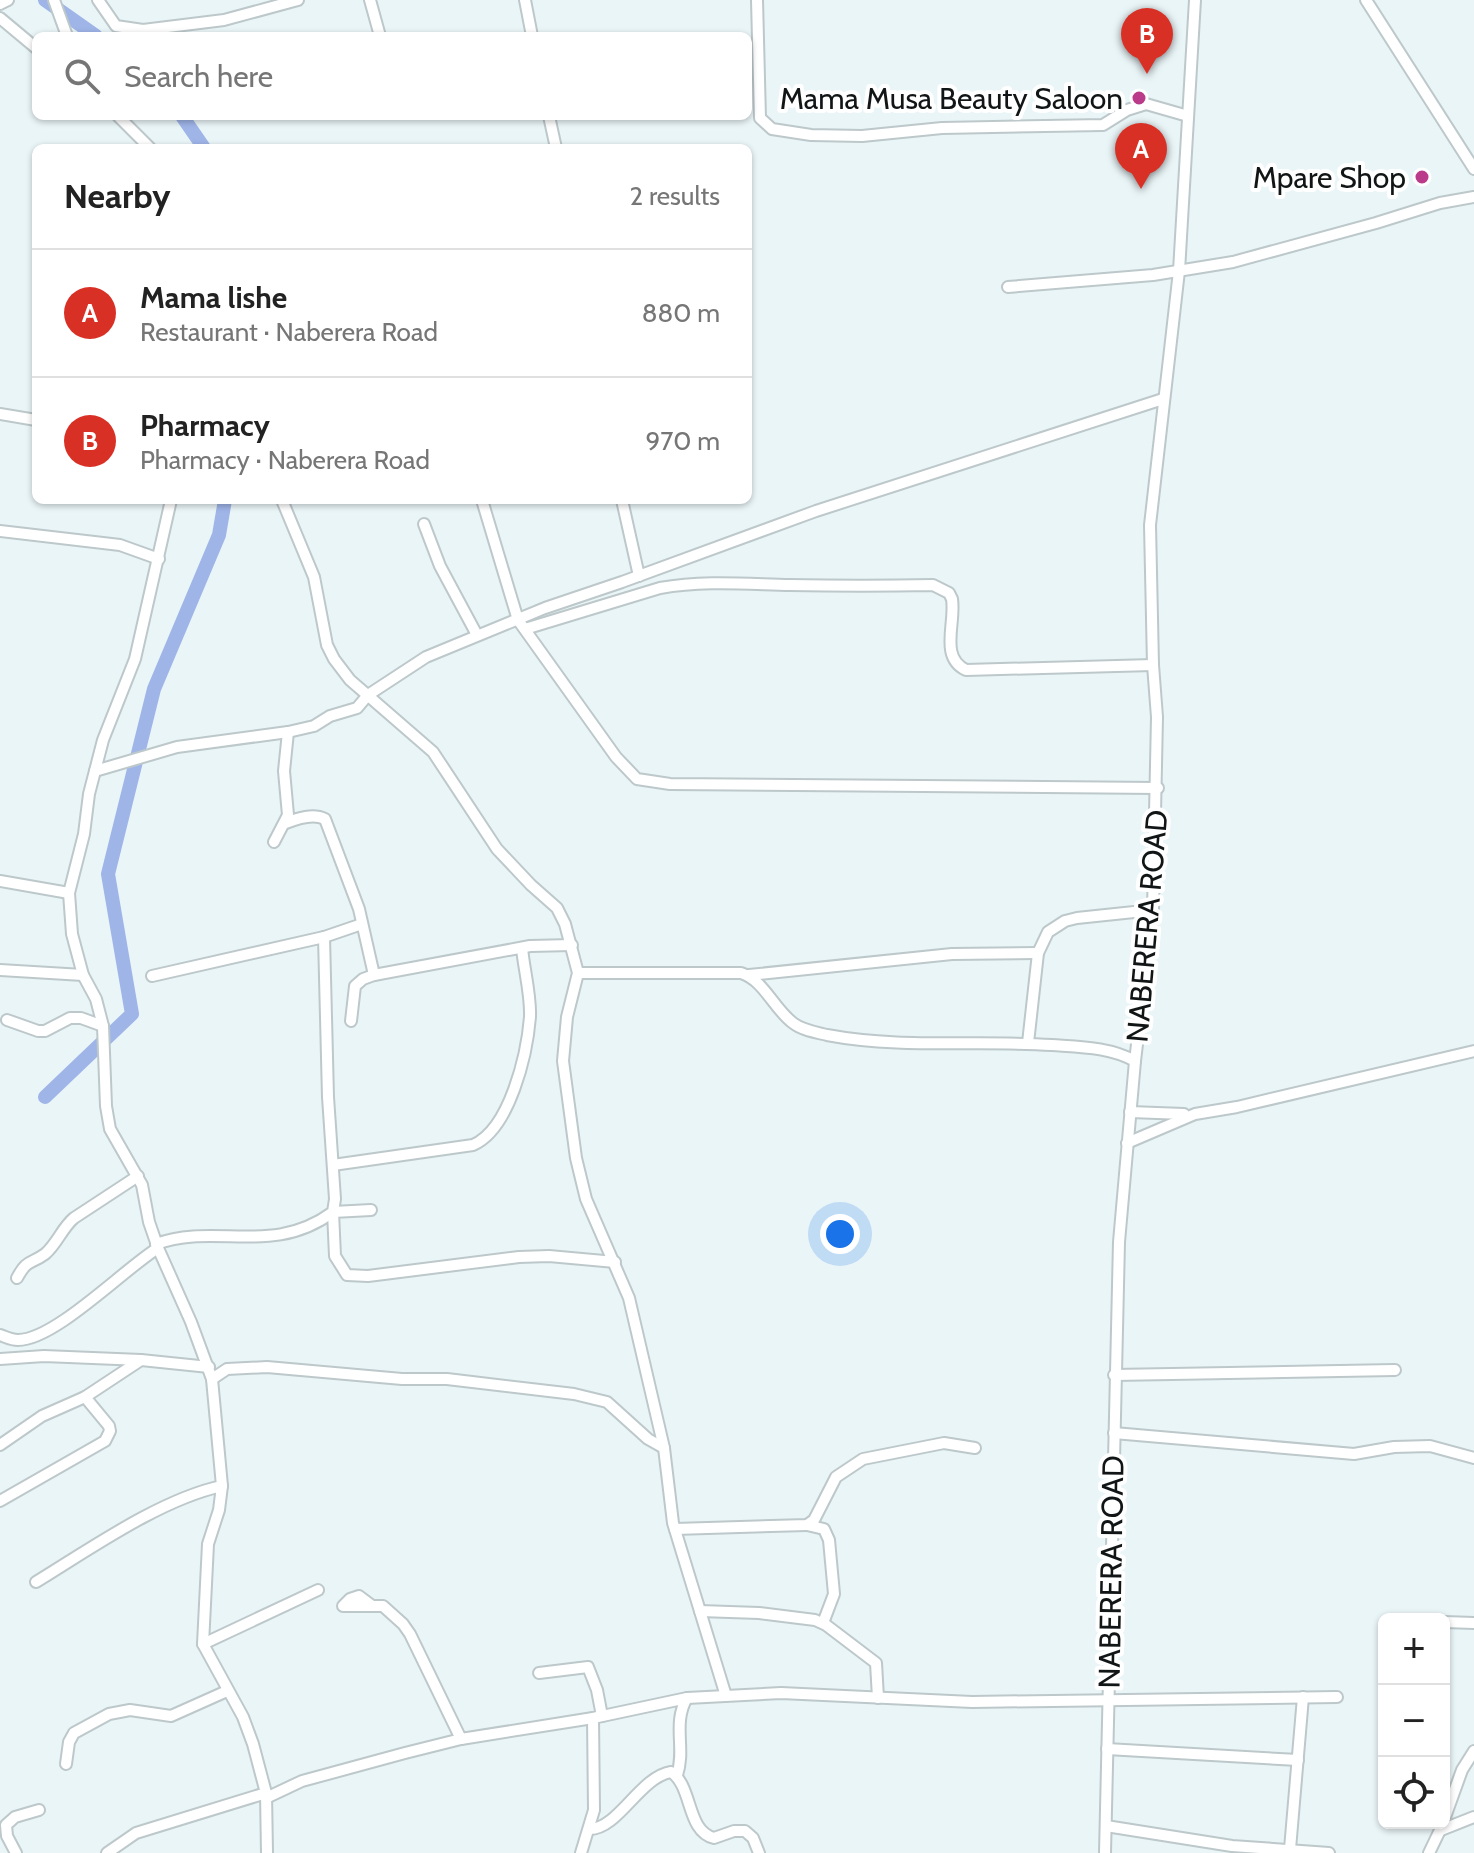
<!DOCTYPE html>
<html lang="en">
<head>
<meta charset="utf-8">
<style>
	body { margin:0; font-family:Cabin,sans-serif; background:#f6f6f6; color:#222 }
	.controls { position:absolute; right:24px; bottom:24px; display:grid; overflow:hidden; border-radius:12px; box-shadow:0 2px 6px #0004 }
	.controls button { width:72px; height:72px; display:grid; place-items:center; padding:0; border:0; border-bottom:2px solid #e0e0e0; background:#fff; color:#222; font:40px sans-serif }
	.you { position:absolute; left:840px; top:1234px; width:28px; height:28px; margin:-20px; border:6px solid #fff; border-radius:50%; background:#1a73e8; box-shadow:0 0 0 12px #1a73e833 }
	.badge { display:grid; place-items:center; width:52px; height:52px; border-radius:50%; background:#d93025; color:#fff; font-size:26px; font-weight:700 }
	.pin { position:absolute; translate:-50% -66px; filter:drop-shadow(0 2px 4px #0008) }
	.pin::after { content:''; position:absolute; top:42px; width:28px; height:24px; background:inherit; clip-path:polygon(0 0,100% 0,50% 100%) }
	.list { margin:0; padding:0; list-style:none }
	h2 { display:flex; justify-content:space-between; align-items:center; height:104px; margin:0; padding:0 32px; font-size:34px }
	h2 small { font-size:26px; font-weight:400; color:#767676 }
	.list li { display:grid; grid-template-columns:52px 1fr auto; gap:24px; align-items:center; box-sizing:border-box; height:128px; padding:0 32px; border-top:2px solid #e0e0e0 }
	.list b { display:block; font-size:30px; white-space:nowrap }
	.list p { margin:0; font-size:26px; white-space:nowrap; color:#767676 }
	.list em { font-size:26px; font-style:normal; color:#767676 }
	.icon { flex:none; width:44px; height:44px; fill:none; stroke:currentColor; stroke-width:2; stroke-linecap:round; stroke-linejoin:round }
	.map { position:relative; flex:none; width:1474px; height:1853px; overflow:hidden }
	.search { position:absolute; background:#fff; box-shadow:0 2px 6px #0004; left:32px; top:32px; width:720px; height:88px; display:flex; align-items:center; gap:20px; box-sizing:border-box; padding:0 28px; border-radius:12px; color:#767676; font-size:30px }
	.panel { position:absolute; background:#fff; box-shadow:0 2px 6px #0004; left:32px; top:144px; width:720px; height:360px; border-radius:12px }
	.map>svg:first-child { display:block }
</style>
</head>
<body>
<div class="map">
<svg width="1474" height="1853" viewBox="0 0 1474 1853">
	<rect width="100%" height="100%" fill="#eaf5f8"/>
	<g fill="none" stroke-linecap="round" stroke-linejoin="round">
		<g stroke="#9fb5e8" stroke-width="14">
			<polyline points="45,0 96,36"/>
			<polyline points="182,116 204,148"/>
			<polyline points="45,1097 132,1014 108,874 154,689 219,535 225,500"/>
		</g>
		<defs>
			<g id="minor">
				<polyline points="54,0 67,36"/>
				<polyline points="98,0 116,26 143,30 224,20 298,0"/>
				<polyline points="370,0 380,36"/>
				<polyline points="525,0 532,36"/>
				<polyline points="757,0 760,118 772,129 811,135 862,136 942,128 1103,125 1127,110 1146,104 1188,116"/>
				<polyline points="1366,0 1474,169"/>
				<polyline points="0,4 8,0"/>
				<polyline points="0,18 36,48"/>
				<polyline points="118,116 150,148"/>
				<polyline points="549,116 556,148"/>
				<polyline points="1008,287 1153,275 1233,262 1376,223 1440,203 1474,197"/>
				<polyline points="0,414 36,420"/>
				<polyline points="171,500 135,659 103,740 89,794 84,834 69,893 72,934 83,975 96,999 103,1026 106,1106 110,1129 142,1185 149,1222 158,1248 191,1322 212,1379 222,1486 219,1510 208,1544 203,1644 243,1717 253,1744 266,1793 267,1853"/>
				<polyline points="282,500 314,577 327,645 334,659 350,680 433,752 497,849 531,885 557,908 565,924 578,973 567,1017 563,1061 576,1158 586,1199 629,1298 664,1448 673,1523 726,1696"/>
				<polyline points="482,500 518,620 616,757 637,779 670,784 1158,788"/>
				<polyline points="622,500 639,576"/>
				<polyline points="424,524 440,566 477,635"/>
				<polyline points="0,531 120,545 159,559"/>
				<path d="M525,629L660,588C704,580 746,584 790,585C837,586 885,586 933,585L949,593L952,599C956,623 939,657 966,670L1153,665"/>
				<polyline points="95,771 177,747 288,732 314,726 330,716 357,708 368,695 426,657 545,608 622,582 816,511 1163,399"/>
				<path d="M286,823C298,818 313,813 325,819L359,909L374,975"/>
				<polyline points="274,842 288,815 284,771 288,732"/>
				<polyline points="0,881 69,893"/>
				<polyline points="0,970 83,975"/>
				<path d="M578,973H741C764,980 773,1008 793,1023C802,1030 815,1032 827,1035C901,1049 977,1040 1052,1045C1081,1047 1110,1047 1135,1061"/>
				<polyline points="749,975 952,954 1038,953"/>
				<polyline points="152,976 324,937 362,924"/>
				<polyline points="7,1020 38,1031 45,1031 70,1018 81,1018 103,1026"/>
				<polyline points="351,1021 355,986 363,979 374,975 530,946 572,945"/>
				<polyline points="1028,1043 1038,953 1048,932 1065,921 1077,918 1153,910"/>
				<polyline points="1130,1112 1184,1114"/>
				<polyline points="1127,1143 1195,1114 1237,1107 1474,1051"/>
				<path d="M333,1165L473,1145C510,1129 527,1054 530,1017C531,995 524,970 522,948"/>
				<polyline points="371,1210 333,1212 335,1256 347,1275 368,1276 519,1257 549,1256 615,1262"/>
				<path d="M156,1244C216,1222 272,1257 333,1212L335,1199L328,1097L324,937"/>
				<path d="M17,1278C28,1258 30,1265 45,1254C57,1244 62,1228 74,1218L138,1176"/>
				<path d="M0,1335C6,1337 11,1340 18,1340C55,1340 124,1269 158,1248"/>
				<polyline points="0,1359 44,1356 141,1360"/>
				<polyline points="1114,1375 1395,1370"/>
				<polyline points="212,1379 227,1369 267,1367 402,1379 447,1379 574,1394 607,1402 648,1439 664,1448"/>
				<polyline points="1114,1433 1354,1454 1394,1447 1430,1446 1474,1458"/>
				<polyline points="0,1445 42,1416 85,1397 141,1360 209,1367"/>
				<polyline points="0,1501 105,1441 110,1431 109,1426 85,1397"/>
				<polyline points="807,1525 824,1529 829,1540 834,1594 823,1623"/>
				<polyline points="675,1529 807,1525 814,1520 836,1477 863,1459 944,1443 975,1448"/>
				<path d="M36,1582C90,1549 161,1499 222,1486"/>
				<polyline points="371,1605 359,1596 350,1599 343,1606 383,1606 403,1624 410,1634 461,1739"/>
				<polyline points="700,1611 759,1613 815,1620 826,1625 876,1663 878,1698"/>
				<polyline points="1444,1622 1474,1623"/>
				<polyline points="203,1644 318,1590"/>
				<polyline points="539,1673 588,1667 597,1690 602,1716"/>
				<polyline points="1107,1749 1298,1760"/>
				<polyline points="66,1764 69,1742 74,1733 109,1714 130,1710 171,1716 227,1691"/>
				<path d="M677,1775C686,1749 672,1723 687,1698"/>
				<polyline points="266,1798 302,1781 405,1753 461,1739 593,1718 687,1698 781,1693 972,1702 1337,1697"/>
				<polyline points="1444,1820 1462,1770 1474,1751"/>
				<polyline points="1106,1826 1232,1846 1329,1853"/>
				<path d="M590,1829C618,1829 640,1777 671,1772C693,1786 686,1831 714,1838L734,1831H745L753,1838L759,1853"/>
				<polyline points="1441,1830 1474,1817"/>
				<polyline points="1290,1849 1303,1697"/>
				<polyline points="16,1853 7,1836 6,1825 15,1817 39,1810"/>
				<polyline points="107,1853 136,1833 266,1793"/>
				<polyline points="581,1853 594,1810 593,1718"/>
				<polyline points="1105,1853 1119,1242 1135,1061 1153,910 1157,717 1153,665 1150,525 1179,271 1195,0"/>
				<polyline points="1429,1853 1442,1826"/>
			</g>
		</defs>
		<use href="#minor" stroke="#bdc8cb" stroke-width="14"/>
		<use href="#minor" stroke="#fff" stroke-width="10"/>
	</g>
	<g fill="#b93b89" stroke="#fff" stroke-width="3">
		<circle cx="1139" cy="98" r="8"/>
		<circle cx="1422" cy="177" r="8"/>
	</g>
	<g text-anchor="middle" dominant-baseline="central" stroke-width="8" stroke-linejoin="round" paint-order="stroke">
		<g font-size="30" fill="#111516" stroke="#fff" text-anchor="end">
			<text x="1123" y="98">Mama Musa Beauty Saloon</text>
			<text x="1406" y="177">Mpare Shop</text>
		</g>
		<g font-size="30" fill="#111516" stroke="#fff">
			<text transform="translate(1147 926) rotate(-85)">NABERERA ROAD</text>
			<text transform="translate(1111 1572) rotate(-89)">NABERERA ROAD</text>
		</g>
	</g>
</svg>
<div class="controls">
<button>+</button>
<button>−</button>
<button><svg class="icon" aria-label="locate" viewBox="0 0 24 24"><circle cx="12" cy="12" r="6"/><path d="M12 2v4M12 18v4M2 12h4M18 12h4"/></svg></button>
</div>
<div class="you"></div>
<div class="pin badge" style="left:1141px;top:189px">A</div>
<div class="pin badge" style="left:1147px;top:74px">B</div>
<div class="search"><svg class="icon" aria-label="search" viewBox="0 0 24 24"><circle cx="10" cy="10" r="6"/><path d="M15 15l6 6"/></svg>Search here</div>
<section class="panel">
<h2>Nearby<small>2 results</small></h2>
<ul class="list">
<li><span class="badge">A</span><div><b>Mama lishe</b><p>Restaurant · Naberera Road</p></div><em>880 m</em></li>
<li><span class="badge">B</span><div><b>Pharmacy</b><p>Pharmacy · Naberera Road</p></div><em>970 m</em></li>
</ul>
</section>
</div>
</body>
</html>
